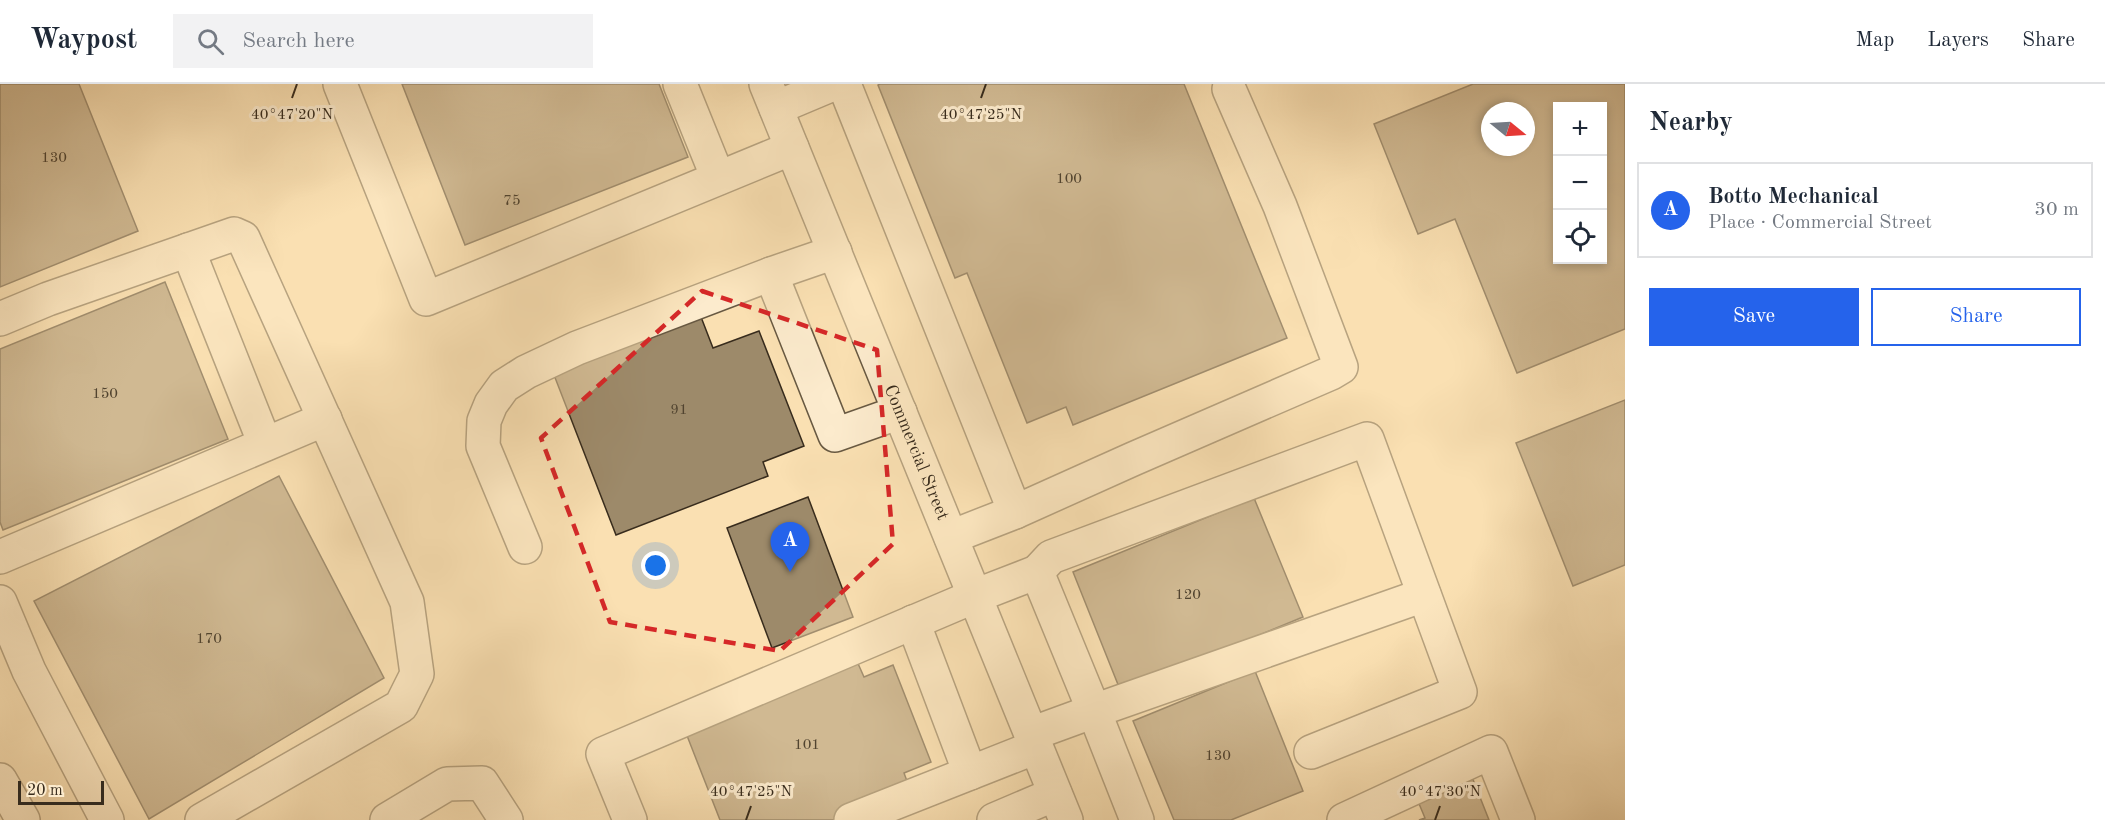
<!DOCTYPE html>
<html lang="en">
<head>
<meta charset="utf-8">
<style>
	body { margin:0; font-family:"Old Standard TT",serif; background:#f2f2f3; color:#1f2937 }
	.controls { position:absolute; right:18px; top:18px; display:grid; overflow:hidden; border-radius:0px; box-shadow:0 3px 9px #0003 }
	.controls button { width:54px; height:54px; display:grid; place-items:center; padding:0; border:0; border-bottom:2px solid #e0e1e3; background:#fff; color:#1f2937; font:30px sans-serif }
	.compass { position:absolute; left:1481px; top:18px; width:54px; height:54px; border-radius:50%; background:#fff; box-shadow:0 3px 9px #0003; rotate:108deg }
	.scale { position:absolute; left:18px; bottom:15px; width:86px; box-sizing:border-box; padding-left:6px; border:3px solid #382c1d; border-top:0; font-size:16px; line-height:21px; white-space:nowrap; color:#382c1d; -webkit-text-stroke:4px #fcebcd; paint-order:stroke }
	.you { position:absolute; left:656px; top:482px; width:21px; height:21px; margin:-15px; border:4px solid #fff; border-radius:50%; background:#1a73e8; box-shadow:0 0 0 9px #1a73e833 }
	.badge { display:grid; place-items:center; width:39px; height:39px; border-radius:50%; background:#2563eb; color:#fff; font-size:20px; font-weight:700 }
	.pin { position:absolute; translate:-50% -50px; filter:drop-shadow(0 2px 3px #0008) }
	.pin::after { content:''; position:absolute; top:32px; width:21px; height:18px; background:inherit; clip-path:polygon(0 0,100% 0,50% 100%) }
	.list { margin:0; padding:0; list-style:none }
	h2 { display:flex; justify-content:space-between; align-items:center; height:78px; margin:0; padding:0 24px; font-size:26px }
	h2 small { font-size:20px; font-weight:400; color:#747a83 }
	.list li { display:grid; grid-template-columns:39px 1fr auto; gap:18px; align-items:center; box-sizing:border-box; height:96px; margin:0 12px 12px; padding:0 12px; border:2px solid #e0e1e3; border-radius:0px }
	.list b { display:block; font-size:22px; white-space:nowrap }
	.list p { margin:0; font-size:20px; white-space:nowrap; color:#747a83 }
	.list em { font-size:20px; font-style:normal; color:#747a83 }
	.actions { display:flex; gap:12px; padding:18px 24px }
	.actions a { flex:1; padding:14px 0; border:2px solid #2563eb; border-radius:0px; text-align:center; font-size:21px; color:#2563eb }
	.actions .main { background:#2563eb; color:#fff }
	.icon { flex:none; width:33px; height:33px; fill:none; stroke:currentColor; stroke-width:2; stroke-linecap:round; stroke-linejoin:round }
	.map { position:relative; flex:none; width:1625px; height:736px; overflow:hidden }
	header { display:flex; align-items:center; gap:36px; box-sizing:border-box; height:84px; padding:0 30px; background:#fff; border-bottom:2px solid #e0e1e3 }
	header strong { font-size:28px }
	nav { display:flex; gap:33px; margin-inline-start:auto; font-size:21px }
	.search { width:420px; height:54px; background:#f2f2f3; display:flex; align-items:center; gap:15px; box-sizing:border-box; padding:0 21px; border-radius:0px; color:#747a83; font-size:22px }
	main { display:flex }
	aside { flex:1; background:#fff }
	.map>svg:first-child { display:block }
</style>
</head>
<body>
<header>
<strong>Waypost</strong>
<div class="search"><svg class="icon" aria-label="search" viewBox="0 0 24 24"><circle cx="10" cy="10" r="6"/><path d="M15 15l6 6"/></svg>Search here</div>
<nav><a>Map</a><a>Layers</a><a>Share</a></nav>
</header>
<main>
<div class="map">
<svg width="1625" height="736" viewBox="0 0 1625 736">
	<rect width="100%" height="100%" fill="#fae0b2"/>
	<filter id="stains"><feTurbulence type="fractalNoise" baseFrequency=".00333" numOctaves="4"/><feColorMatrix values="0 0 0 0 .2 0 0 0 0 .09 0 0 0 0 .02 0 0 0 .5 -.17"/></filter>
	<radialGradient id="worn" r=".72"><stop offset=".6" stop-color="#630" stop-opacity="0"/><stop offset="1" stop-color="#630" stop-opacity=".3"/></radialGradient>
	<g fill="#9d8a6a" stroke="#382c1d" stroke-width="1.5" fill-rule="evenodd">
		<polygon points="0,0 79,0 138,147 0,203"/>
		<polygon points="402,0 659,0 688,73 465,161"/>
		<polygon points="880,0 1184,0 1287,254 1073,341 1066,323 1027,339 967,189 955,194 878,1"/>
		<path d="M1473,0H1625V245L1517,289L1455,135L1418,150L1374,40ZM1558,22H1602V176H1558ZM1490,27H1526V63H1490Z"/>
		<polygon points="165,198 228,355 3,446 0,438 0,265"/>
		<polygon points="701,233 713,264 759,247 804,362 763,378 768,392 616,451 554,291"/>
		<polygon points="1625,316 1625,481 1573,502 1516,359"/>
		<polygon points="279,392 384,594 149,735 34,517"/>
		<polygon points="808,413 853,533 772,564 727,444"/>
		<polygon points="1254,414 1303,533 1121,608 1073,488"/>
		<polygon points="856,575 864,593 893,581 931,678 904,689 911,708 841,736 720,736 684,644"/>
		<polygon points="1255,587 1303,707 1231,736 1174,736 1133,637"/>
		<polygon points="1472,693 1489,736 1419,736 1425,734 1417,715"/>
	</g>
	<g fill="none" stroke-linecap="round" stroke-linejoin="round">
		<defs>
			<g id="minor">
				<polyline points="340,0 426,215 792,64"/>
				<polyline points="680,0 718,94"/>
				<path id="s1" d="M766,0L1066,736"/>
				<polyline points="844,0 1015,428 951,453"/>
				<polyline points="776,24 833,0"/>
				<polyline points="188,166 265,360"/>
				<polyline points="835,168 771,190 835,351 900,328"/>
				<polyline points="0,235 48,215 234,150 243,154 407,518 417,590 401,622 202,736"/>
				<polyline points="1015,428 1133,375 1331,289 1341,283 1280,122 1229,5"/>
				<polyline points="525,463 483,362 484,337 491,320 504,302 526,288 577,264 771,190"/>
				<polyline points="0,473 325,335"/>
				<polyline points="1037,488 1051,473 1367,355 1460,608 1311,668"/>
				<polyline points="0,518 29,587 107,736"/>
				<polyline points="913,538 970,689"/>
				<polyline points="0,696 23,736"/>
				<polyline points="387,736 447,700 482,699 506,736"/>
				<polyline points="630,736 603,670 975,512 1037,488 1094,627 1031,650"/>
				<polyline points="851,736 1036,663"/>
				<polyline points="994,736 1055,710"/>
				<polyline points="1137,736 1094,627 1424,511"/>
				<polyline points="1344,736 1491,668 1518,736"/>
			</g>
		</defs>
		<use href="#minor" stroke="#685942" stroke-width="36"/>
		<use href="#minor" stroke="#fcebcd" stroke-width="33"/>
	</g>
	<path d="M0 0H1625V736H0ZM702,207L877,266L893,460L780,567L610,538L541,354Z" fill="#fae0b2" fill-opacity=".55" fill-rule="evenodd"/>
	<path fill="none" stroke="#d62828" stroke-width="4.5" stroke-dasharray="12 8" stroke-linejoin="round" d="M702,207L877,266L893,460L780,567L610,538L541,354Z"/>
	<path fill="none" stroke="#382c1d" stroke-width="2" d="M292,14L297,0M981,14L986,0M746,736L751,722M1435,736L1440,722"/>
	<g text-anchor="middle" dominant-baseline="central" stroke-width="6" stroke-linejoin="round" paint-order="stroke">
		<g font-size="15" fill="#514430">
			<text x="54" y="74">130</text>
			<text x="1069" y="95">100</text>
			<text x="512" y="117">75</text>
			<text x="105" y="310">150</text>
			<text x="679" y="326">91</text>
			<text x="1188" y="511">120</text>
			<text x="209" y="555">170</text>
			<text x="807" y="661">101</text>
			<text x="1218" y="672">130</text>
		</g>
		<g font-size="18" fill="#382c1d" stroke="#fcebcd">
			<text stroke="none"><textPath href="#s1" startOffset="398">Commercial Street</textPath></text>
		</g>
	</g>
	<g font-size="15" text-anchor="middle" fill="#382c1d" stroke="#fcebcd" stroke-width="6" stroke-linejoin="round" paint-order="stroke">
		<text x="292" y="35">40°47'20"N</text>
		<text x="981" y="35">40°47'25"N</text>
		<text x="751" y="712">40°47'25"N</text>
		<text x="1440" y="712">40°47'30"N</text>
	</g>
	<rect width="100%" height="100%" filter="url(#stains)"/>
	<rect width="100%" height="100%" fill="url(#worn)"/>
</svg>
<div class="controls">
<button>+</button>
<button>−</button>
<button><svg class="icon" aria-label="locate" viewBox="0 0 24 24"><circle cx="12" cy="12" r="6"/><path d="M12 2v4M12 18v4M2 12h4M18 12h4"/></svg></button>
</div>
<svg class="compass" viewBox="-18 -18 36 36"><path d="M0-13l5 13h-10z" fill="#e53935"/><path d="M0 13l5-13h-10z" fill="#747a83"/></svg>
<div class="scale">20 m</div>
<div class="you"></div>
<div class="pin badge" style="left:790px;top:488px">A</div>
</div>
<aside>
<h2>Nearby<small></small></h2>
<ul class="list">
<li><span class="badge">A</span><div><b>Botto Mechanical</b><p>Place · Commercial Street</p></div><em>30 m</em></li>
</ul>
<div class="actions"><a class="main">Save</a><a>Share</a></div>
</aside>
</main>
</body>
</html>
